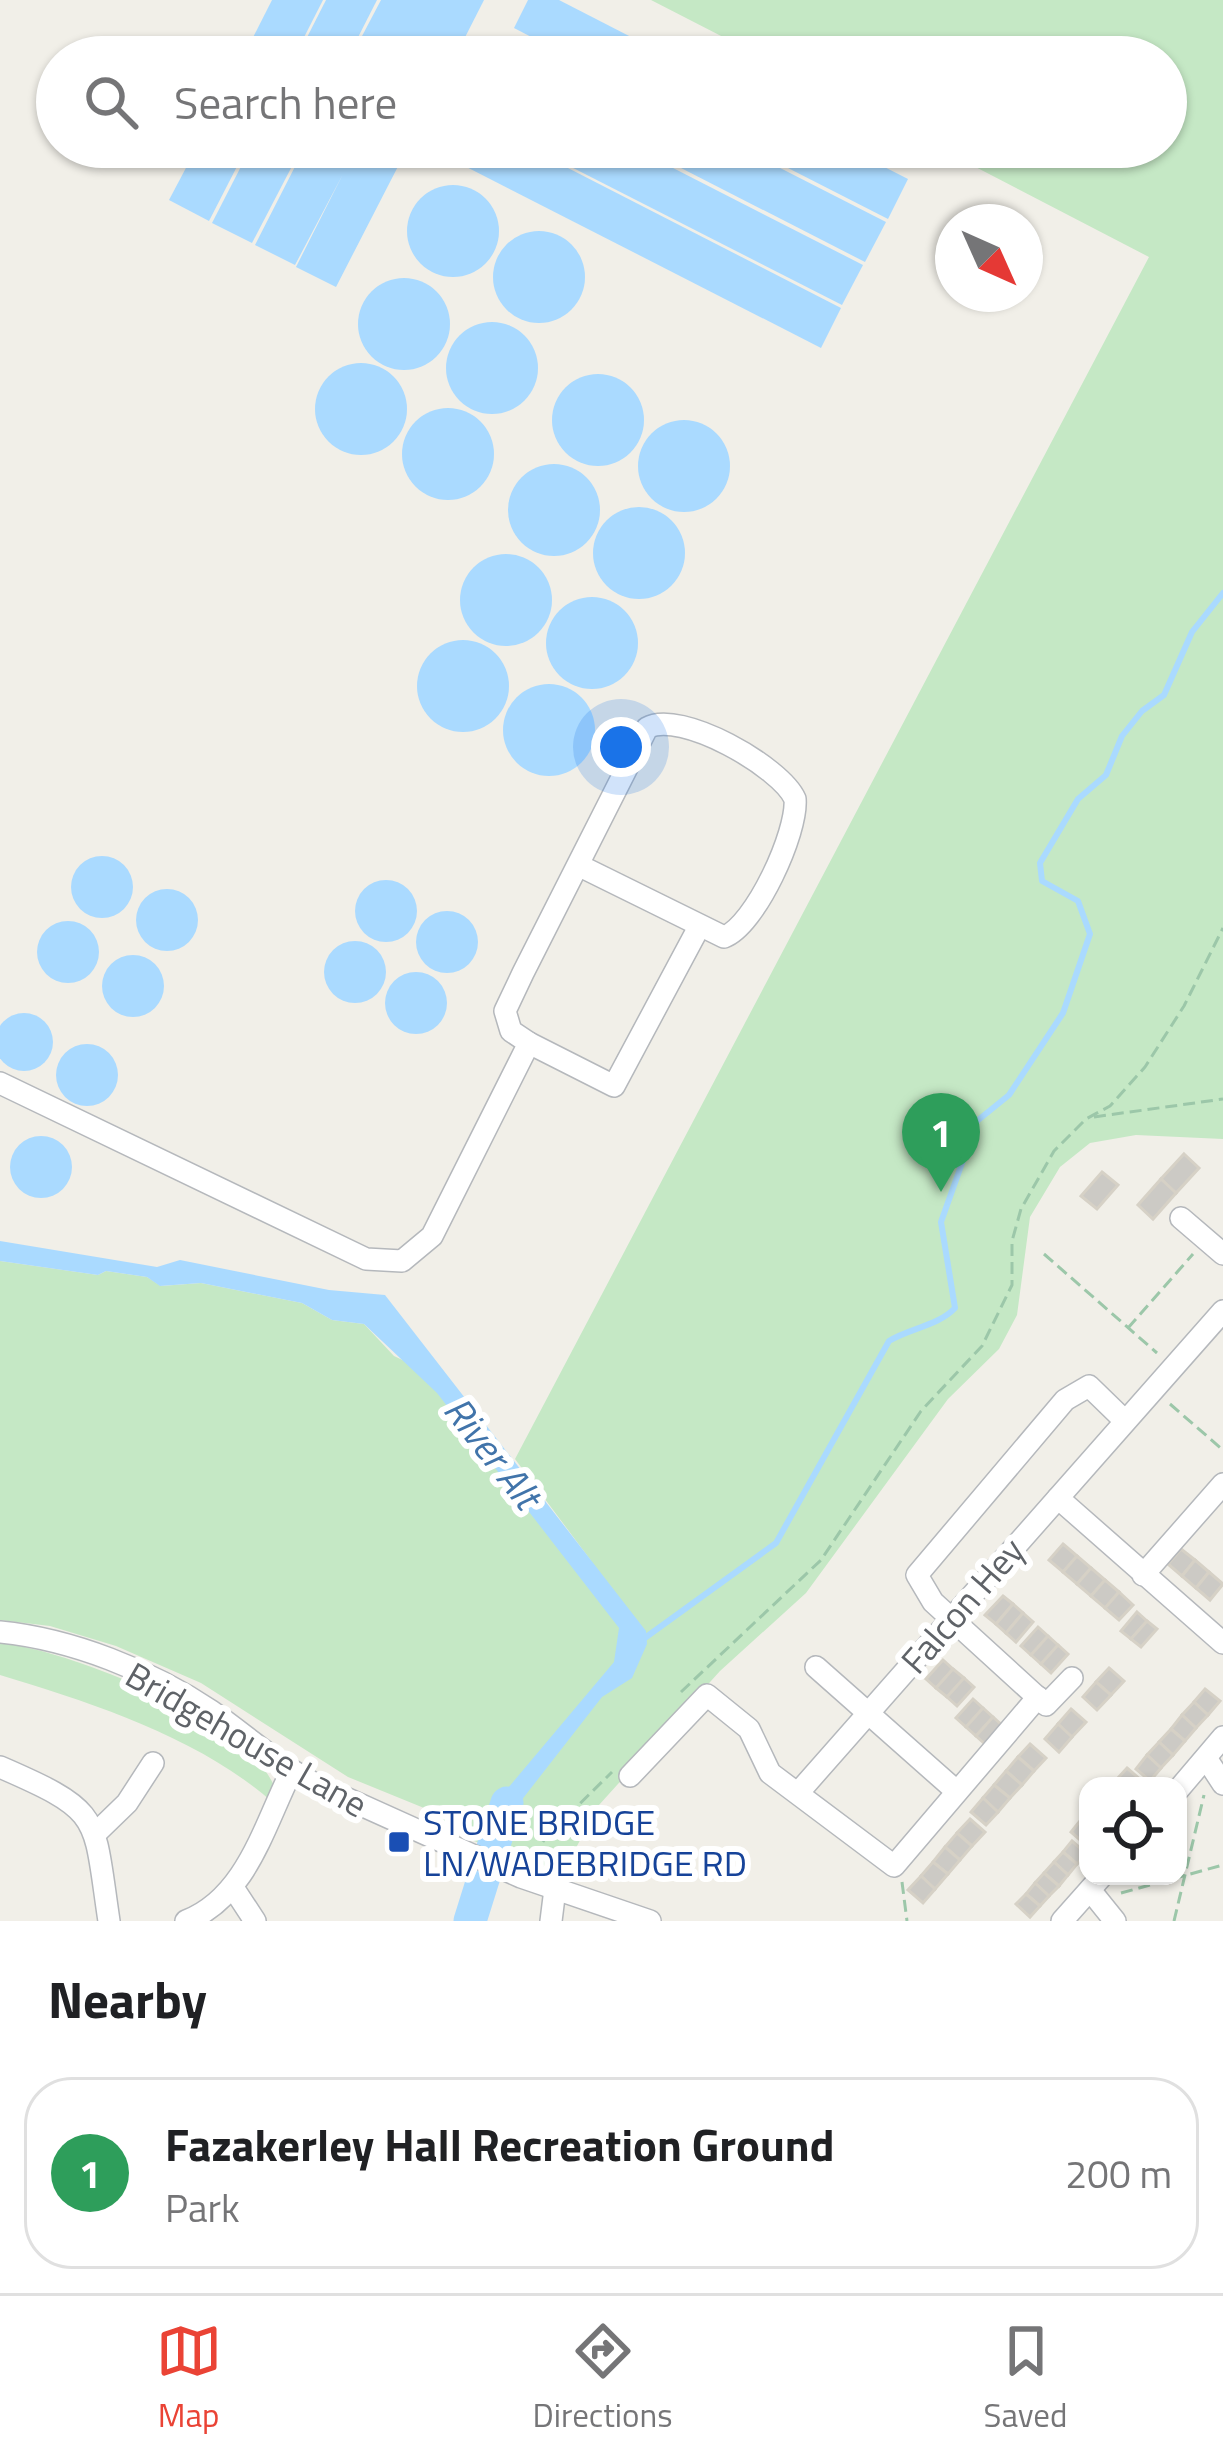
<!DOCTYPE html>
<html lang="en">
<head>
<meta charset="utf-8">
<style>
	body { margin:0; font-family:"Titillium Web",sans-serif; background:#f6f6f6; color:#202124 }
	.controls { position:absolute; right:36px; bottom:36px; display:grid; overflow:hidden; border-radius:24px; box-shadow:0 3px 9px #0004 }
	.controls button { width:108px; height:108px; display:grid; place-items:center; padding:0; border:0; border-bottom:3px solid #e0e0e0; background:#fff; color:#202124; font:60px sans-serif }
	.compass { position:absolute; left:935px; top:204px; width:108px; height:108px; border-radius:50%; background:#fff; box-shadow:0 3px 9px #0004; rotate:135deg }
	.you { position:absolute; left:621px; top:747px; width:42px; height:42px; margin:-30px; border:9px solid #fff; border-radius:50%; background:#1a73e8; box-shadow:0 0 0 18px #1a73e833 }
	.badge { display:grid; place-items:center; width:78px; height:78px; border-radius:50%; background:#ea4335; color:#fff; font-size:39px; font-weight:700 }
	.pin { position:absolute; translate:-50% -99px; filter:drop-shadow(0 3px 6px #0008) }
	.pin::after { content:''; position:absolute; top:63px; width:42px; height:36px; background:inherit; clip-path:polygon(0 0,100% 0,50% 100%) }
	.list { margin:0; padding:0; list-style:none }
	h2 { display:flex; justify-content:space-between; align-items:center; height:156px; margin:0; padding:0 48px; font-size:51px }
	h2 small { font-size:39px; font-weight:400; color:#757577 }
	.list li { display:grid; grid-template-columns:78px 1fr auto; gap:36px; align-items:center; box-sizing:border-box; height:192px; margin:0 24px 24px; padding:0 24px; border:3px solid #e0e0e0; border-radius:48px }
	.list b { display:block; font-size:45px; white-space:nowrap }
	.list p { margin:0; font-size:39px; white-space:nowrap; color:#757577 }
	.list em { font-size:39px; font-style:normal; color:#757577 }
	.icon { flex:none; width:66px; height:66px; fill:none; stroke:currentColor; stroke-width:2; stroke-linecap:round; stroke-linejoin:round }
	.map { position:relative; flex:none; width:1223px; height:1921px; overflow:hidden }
	.search { position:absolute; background:#fff; box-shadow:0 3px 9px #0004; left:36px; right:36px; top:36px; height:132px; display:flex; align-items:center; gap:30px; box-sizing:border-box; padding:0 42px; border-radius:66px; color:#757577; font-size:45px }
	.sheet { height:372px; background:#fff }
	nav { display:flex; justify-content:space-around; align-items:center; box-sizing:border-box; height:168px; border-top:3px solid #e0e0e0; background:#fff; font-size:33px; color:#757577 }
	nav a { display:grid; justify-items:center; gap:6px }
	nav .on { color:#ea4335 }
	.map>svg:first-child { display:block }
</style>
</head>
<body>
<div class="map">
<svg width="1223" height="1921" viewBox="0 0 1223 1921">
	<rect width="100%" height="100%" fill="#f1efe8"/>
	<g fill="#c5e8c5">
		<polygon points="651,0 1223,0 1223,1139 1136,1135 1090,1143 1060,1167 1030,1217 1017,1315 999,1349 948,1399 806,1593 720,1671 599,1805 563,1872 474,1841 424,1808 348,1777 201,1683 116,1646 50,1626 0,1620 0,1261 98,1275 106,1271 147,1277 161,1286 201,1283 302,1303 332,1320 364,1324 394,1356 415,1366 592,1562 515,1459 1149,257 937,147 1166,147 1166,57 762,57"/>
		<path d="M0,1643C67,1649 248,1721 274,1786L271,1801C198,1737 92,1703 0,1675Z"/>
	</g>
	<g fill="#aadaff">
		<polygon points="272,0 323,0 294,57 243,57"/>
		<polygon points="326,0 377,0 348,57 297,57"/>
		<polygon points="381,0 484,0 455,57 351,57"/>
		<polygon points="528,0 559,0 670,57 570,57 514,28"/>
		<polygon points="197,147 247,147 209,221 169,200"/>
		<polygon points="251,147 302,147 252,243 212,223"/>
		<polygon points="305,147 408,147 336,287 296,267 343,174 295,265 255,245"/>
		<polygon points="452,147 527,147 841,308 821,348 447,157"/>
		<polygon points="532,147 632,147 863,265 842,305"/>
		<polygon points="640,147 739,147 886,222 865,262"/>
		<polygon points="747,147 845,147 908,179 888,219"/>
		<circle cx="453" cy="231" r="46"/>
		<circle cx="539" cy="277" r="46"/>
		<circle cx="404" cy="324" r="46"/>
		<circle cx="492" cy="368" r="46"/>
		<circle cx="361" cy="409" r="46"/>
		<circle cx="598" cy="420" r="46"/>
		<circle cx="448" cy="454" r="46"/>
		<circle cx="684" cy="466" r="46"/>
		<circle cx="554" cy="510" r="46"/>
		<circle cx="639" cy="553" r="46"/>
		<circle cx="506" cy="600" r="46"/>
		<circle cx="592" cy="643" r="46"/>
		<circle cx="463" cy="686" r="46"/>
		<circle cx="549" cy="730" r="46"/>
		<circle cx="102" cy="887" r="31"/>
		<circle cx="386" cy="911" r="31"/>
		<circle cx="167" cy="920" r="31"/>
		<circle cx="447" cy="942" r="31"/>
		<circle cx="68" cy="952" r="31"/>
		<circle cx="355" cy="972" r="31"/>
		<circle cx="133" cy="986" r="31"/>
		<circle cx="416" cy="1003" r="31"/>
		<circle cx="24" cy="1042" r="29"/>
		<circle cx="87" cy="1075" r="31"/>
		<circle cx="41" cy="1167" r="31"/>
		<polygon points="0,1241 157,1267 180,1260 329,1290 385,1295 646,1631 647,1644 632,1678 602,1697 510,1815 501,1846 485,1840 492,1807 614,1662 619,1628 437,1393 364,1324 332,1320 302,1303 201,1283 160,1286 147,1277 106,1271 98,1275 0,1261"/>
	</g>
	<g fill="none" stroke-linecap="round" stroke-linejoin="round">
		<path stroke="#aadaff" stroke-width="6" d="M642,1640L776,1543L889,1341C910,1328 938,1326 955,1308L941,1222L977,1121L1009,1095L1063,1013L1090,934L1078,901L1042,881L1040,863L1078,799L1106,775L1122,736L1142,711L1164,695L1192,632L1223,593"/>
		<polyline stroke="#aadaff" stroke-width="33" points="470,1921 507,1803"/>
	</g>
	<g fill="#cccac5" stroke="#d6d1c6" stroke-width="3">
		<polygon points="1184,1154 1199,1168 1176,1193 1161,1179"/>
		<polygon points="1102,1172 1118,1185 1097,1209 1081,1196"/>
		<polygon points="1161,1179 1176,1193 1153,1219 1138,1205"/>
		<polygon points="1063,1544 1077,1556 1063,1572 1049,1560"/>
		<polygon points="1181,1549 1195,1560 1182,1576 1168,1564"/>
		<polygon points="1077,1556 1091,1568 1077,1584 1063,1572"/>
		<polygon points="1195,1560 1209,1572 1196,1588 1182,1576"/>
		<polygon points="1091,1568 1105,1580 1091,1596 1077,1584"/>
		<polygon points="1209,1572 1223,1584 1210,1600 1196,1588"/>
		<polygon points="1105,1580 1119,1592 1105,1608 1091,1596"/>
		<polygon points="1119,1592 1133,1605 1119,1620 1105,1608"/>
		<polygon points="1003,1596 1013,1604 996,1624 985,1615"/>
		<polygon points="1013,1604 1023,1613 1006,1633 996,1624"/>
		<polygon points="1137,1612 1147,1621 1131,1639 1121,1631"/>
		<polygon points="1023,1613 1033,1622 1016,1642 1006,1633"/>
		<polygon points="1147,1621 1157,1629 1141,1647 1131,1639"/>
		<polygon points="1038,1627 1048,1636 1031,1655 1021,1646"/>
		<polygon points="1048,1636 1058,1645 1041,1664 1031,1655"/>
		<polygon points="1058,1645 1068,1654 1051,1673 1041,1664"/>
		<polygon points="943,1660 953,1669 936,1688 926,1679"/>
		<polygon points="1109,1668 1124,1681 1111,1695 1096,1682"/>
		<polygon points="953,1669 964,1678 947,1697 936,1688"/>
		<polygon points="964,1678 974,1687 957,1706 947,1697"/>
		<polygon points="1096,1682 1111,1695 1097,1710 1083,1697"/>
		<polygon points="1205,1689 1220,1701 1208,1715 1194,1702"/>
		<polygon points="973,1699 983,1708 966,1727 956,1718"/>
		<polygon points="1194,1702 1208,1715 1196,1728 1182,1715"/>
		<polygon points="983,1708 993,1717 976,1736 966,1727"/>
		<polygon points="1071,1709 1086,1722 1072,1737 1058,1724"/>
		<polygon points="1182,1715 1196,1728 1185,1741 1171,1729"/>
		<polygon points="993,1717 1003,1726 986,1745 976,1736"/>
		<polygon points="1058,1724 1072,1737 1059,1752 1045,1739"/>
		<polygon points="1171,1729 1185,1741 1173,1755 1159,1742"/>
		<polygon points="1159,1742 1173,1755 1161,1768 1147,1755"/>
		<polygon points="1030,1744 1046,1758 1034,1771 1018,1757"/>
		<polygon points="1147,1755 1161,1768 1150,1781 1136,1769"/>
		<polygon points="1018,1757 1034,1771 1022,1785 1006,1771"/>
		<polygon points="1127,1768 1142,1781 1138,1786 1118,1778"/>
		<polygon points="1006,1771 1022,1785 1010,1798 994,1785"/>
		<polygon points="994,1785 1010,1798 998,1812 983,1798"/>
		<polygon points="983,1798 998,1812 986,1825 971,1812"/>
		<polygon points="970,1819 985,1832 972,1846 957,1833"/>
		<polygon points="1080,1821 1088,1828 1086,1845 1071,1832"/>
		<polygon points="957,1833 972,1846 960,1860 945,1847"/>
		<polygon points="1072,1841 1087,1854 1077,1864 1063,1852"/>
		<polygon points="945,1847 960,1860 948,1874 933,1862"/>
		<polygon points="1063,1852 1077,1864 1068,1875 1054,1862"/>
		<polygon points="933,1862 948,1874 935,1889 921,1876"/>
		<polygon points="1054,1862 1068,1875 1059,1886 1044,1873"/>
		<polygon points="1044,1873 1059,1886 1049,1896 1035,1883"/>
		<polygon points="921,1876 935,1889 923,1903 908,1890"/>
		<polygon points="1035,1883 1049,1896 1040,1906 1026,1894"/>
		<polygon points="1026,1894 1040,1906 1030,1917 1016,1904"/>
	</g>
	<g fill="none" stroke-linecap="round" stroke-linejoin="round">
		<defs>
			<g id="minor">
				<polyline points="529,1043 614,1086 699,927"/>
				<path d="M0,1083L366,1259L402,1261L432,1236L529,1043L511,1031L505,1011L523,973L641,740L647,728C680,709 781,767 795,799C798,832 755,926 724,937L578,865"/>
				<polyline points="1181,1218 1223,1254"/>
				<polyline points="1223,1311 1058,1498 1223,1643"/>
				<polyline points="1143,1575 1223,1484"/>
				<path d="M0,1632C71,1639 152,1671 211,1711C247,1736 279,1766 319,1786L521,1877L650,1921"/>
				<polyline points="816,1667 955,1790"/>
				<polyline points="1072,1678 1046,1705 933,1602 917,1575 1065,1400 1089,1386 1124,1420"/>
				<polyline points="1206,1758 1223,1784"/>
				<path d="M0,1767C104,1812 93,1815 109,1921"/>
				<polyline points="630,1776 707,1695 749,1729 770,1773 894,1866 1038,1697"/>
				<polyline points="1178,1790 1223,1737"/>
				<polyline points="798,1793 1058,1498"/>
				<polyline points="95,1834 127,1803 153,1763"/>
				<polyline points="234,1889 255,1921"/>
				<polyline points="1090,1890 1115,1921"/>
				<path d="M186,1921C246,1898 264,1826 291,1772"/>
				<polyline points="551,1921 555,1889"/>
				<polyline points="1062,1921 1102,1876"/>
			</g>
		</defs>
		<use href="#minor" stroke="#b5b8bc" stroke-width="24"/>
		<g stroke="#9cc7a9" stroke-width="3" stroke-dasharray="12 6" stroke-linecap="butt">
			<polyline points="1094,1117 1223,1099"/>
			<polyline points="1044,1254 1157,1353"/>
			<polyline points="1128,1328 1193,1254"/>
			<polyline points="1170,1404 1223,1450"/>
			<polyline points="681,1692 821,1560 921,1411 982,1346 1012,1285 1012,1241 1021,1209 1054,1151 1086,1119 1110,1106 1145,1067 1184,1006 1223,928"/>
			<polyline points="533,1857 546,1837 612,1772"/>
			<polyline points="902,1882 907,1921"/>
			<polyline points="1121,1893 1223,1865"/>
			<polyline points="1174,1921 1204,1795"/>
		</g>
		<use href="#minor" stroke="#fff" stroke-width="21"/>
	</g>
	<rect fill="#1a4fb4" stroke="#fff" stroke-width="4.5" x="387" y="1830" width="24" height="24" rx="6"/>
	<g text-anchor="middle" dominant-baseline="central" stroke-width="12" stroke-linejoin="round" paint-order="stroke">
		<g font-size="36" fill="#5f6368" stroke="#fff">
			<text transform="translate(962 1605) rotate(-49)">Falcon Hey</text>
			<text transform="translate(247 1739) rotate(30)">Bridgehouse Lane</text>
		</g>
		<g font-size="36" fill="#164399" stroke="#fff" text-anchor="start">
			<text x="423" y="1821">STONE BRIDGE<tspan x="423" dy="41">LN/WADEBRIDGE RD</tspan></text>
		</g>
		<g font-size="39" font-style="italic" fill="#4174aa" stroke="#fff">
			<text transform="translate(493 1452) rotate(52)">River Alt</text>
		</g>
	</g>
</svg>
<div class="controls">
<button><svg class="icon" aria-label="locate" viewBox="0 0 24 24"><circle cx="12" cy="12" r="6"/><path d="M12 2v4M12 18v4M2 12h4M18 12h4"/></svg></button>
</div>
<svg class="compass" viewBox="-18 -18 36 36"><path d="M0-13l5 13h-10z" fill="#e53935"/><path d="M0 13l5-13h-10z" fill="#757577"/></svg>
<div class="you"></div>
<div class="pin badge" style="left:941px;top:1192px;background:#2e9e5b">1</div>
<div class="search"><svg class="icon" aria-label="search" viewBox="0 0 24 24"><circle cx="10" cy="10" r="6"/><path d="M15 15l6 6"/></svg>Search here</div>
</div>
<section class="sheet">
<h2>Nearby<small></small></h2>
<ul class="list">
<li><span class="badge" style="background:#2e9e5b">1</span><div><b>Fazakerley Hall Recreation Ground</b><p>Park</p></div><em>200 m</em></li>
</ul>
</section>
<nav>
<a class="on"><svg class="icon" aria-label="map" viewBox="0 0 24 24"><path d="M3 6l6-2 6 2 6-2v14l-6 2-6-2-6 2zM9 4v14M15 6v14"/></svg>Map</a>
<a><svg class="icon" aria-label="directions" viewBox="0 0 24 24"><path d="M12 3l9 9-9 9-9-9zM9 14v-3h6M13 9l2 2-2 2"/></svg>Directions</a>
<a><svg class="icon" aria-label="saved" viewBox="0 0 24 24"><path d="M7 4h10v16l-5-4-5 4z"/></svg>Saved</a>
</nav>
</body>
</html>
